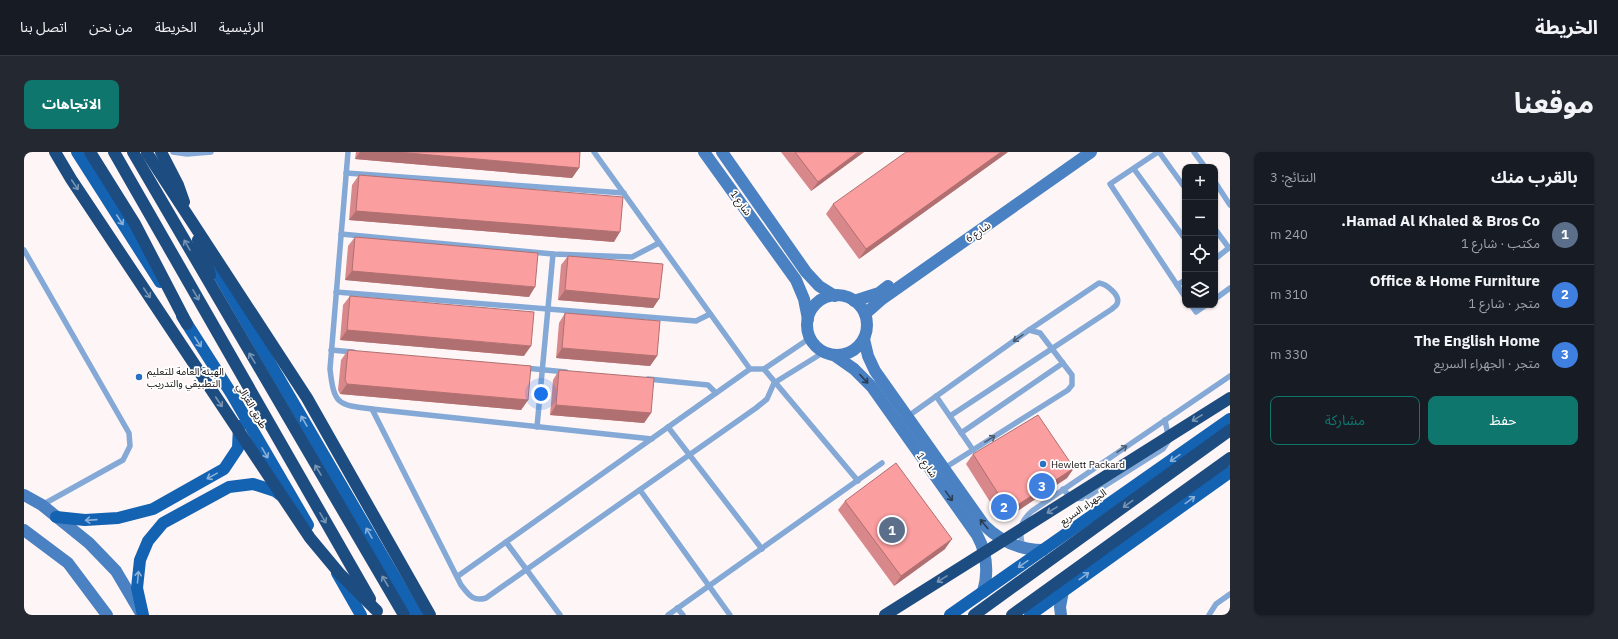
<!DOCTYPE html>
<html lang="ar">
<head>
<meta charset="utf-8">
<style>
	body { margin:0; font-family:"IBM Plex Sans","Noto Sans Arabic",sans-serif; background:#242831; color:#f1f3f6; direction:rtl }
	.controls { position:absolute; right:12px; top:12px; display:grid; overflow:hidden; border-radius:8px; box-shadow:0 1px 3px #0004 }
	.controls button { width:36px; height:36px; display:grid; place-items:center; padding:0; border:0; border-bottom:1px solid #363941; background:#171b24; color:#f1f3f6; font:20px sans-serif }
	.you { position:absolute; left:517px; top:242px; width:14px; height:14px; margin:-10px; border:3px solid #fff; border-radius:50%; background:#1a73e8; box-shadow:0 0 0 6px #1a73e833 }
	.badge { display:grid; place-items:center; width:26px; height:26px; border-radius:50%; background:#0f766e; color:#fff; font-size:13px; font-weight:700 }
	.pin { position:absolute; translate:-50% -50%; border:2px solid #fff; box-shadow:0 1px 4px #0006 }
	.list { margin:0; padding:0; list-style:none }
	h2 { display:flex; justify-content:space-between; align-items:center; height:52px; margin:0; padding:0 16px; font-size:17px }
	h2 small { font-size:13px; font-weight:400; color:#9ea1a6 }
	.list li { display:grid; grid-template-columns:26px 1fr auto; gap:12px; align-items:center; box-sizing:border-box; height:60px; padding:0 16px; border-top:1px solid #363941 }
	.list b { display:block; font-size:15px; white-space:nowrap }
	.list p { margin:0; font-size:13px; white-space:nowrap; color:#9ea1a6 }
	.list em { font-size:13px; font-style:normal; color:#9ea1a6 }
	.actions { display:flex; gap:8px; padding:12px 16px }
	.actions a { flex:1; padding:9px 0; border:1px solid #0f766e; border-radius:8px; text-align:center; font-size:14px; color:#0f766e }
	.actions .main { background:#0f766e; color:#fff }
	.icon { flex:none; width:22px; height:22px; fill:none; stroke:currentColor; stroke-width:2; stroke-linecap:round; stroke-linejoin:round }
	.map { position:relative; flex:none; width:1206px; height:463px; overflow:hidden; direction:ltr; border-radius:8px }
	header { display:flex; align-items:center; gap:24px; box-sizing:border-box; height:56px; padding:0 20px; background:#171b24; border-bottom:1px solid #363941 }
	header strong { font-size:19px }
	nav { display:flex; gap:22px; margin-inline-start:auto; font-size:14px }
	.intro { display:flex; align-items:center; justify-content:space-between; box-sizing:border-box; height:96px; padding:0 24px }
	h1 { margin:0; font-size:28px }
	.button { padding:10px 18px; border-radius:8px; background:#0f766e; color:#fff; font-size:14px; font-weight:700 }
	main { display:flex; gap:24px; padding:0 24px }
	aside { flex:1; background:#171b24; border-radius:8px; box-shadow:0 1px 3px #0004 }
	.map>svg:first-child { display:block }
</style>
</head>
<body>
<header>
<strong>الخريطة</strong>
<nav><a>الرئيسية</a><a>الخريطة</a><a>من نحن</a><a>اتصل بنا</a></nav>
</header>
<div class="intro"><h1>موقعنا</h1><a class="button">الاتجاهات</a></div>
<main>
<aside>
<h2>بالقرب منك<small>النتائج: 3</small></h2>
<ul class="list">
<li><span class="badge" style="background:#5c6f8a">1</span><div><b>Hamad Al Khaled &amp; Bros Co.</b><p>مكتب · شارع 1</p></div><em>240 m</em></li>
<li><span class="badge" style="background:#3f7fe0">2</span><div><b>Office &amp; Home Furniture</b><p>متجر · شارع 1</p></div><em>310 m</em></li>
<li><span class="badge" style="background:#3f7fe0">3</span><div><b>The English Home</b><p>متجر · الجهراء السريع</p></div><em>330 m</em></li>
</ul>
<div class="actions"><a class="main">حفظ</a><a>مشاركة</a></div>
</aside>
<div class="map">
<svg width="1206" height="463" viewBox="0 0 1206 463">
	<rect width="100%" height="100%" fill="#fef6f6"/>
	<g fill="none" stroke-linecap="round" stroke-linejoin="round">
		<g stroke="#84a9d6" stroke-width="5.5">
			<polyline points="149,0 163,2 187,0"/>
			<path d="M324,0L306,217C310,253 314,253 348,257L628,287"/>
			<polyline points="570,0 726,217"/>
			<polyline points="1134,0 1086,32 1161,145"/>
			<polyline points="1135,0 1161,36"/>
			<polyline points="1170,0 1181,15"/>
			<polyline points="1110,17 1161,87"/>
			<polyline points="322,21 600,41"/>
			<polyline points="1191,30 1206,53"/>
			<polyline points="1191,77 1205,96"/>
			<polyline points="317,82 529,102 608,105 635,91"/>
			<polyline points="0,98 105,281 106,294 99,308 18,353"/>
			<polyline points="1191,107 1206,95"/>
			<polyline points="1153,133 1161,128"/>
			<polyline points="312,140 672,169 686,162"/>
			<polyline points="1191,147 1206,136"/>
			<polyline points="1167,153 1172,160 1182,153"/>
			<polyline points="307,198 329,200"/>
			<polyline points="501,216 542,220"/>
			<polyline points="740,217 834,329"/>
			<polyline points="624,227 684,233 692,241"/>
			<polyline points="912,244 949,298"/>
			<path d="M348,257L437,433C445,443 449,450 462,446L732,256L743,247L750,231L800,200"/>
			<path d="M926,264L1088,157C1090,155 1092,154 1093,152C1097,143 1082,132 1075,131L1005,178"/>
			<polyline points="883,265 1005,178 1016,181 1048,223 1048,233 1044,238 919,317"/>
			<polyline points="513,275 529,102"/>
			<polyline points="644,275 738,397"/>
			<polyline points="937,281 1039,211"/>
			<path d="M1039,337C1046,346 1053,349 1063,345L1139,297L1145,288L1141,268"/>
			<polyline points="616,338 706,463"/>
			<polyline points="482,390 536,463"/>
			<path d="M999,396C995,380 995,370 1008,359L1206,224"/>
			<polyline points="434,424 726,217 740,217 786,186"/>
			<polyline points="653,456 659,463"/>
			<polyline points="644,463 858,311"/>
			<polyline points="1185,463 1192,452 1206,442"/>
		</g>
		<g stroke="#4a81c2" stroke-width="12">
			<polyline points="680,0 772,128 780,147 784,167"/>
			<polyline points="698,0 782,120 795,134 811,144"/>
			<circle cx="813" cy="173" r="30"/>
			<polyline points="830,149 855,141 864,134"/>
			<polyline points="841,162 858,147 1067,0"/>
			<path d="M840,187L844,204L851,219L960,373C977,390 996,398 1019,398"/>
			<path d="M810,203L830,217L848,235L953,383C963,401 965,419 959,440"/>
			<polyline points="0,343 18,353 65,391 92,419 118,463"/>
			<polyline points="0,378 44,411 83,463"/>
			<polyline points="1037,463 1036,455 1039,439"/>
		</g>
		<g stroke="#1462b2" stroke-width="12">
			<polyline points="53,0 136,130"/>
			<polyline points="182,101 393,463"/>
			<polyline points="158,164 207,241 284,373"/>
			<polyline points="32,365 61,368 94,366 129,357 200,317 214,296 215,274"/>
			<polyline points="313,421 337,463"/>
			<polyline points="119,463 113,436 116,408 124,389 139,371 205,335 229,332 251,339 259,345"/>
			<polyline points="926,463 1206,267"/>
			<polyline points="1006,463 1206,320"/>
		</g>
		<g stroke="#1d4c81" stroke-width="12">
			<polyline points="31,0 47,27 286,386 316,422 353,459"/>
			<polyline points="66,0 111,72 163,172"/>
			<polyline points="90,0 346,447"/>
			<polyline points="109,0 380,463"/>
			<polyline points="137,0 154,33 160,50"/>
			<polyline points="123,1 283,246 406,463"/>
			<polyline points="174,88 186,123"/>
			<polyline points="861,463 1206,246"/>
			<polyline points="950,463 1206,278"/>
			<polyline points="988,463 1206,306"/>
		</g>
	</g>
	<g fill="#d8888a">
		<polygon points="332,0 556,0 555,16 548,26 331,7"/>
		<polygon points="757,0 840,0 787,39"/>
		<polygon points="984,0 835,107 802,62 809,52"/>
		<polygon points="335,23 590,90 325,68 328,33"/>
		<polygon points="331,85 505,145 321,128 324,94"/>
		<polygon points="544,104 635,147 629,156 534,148 537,113"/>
		<polygon points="326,144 500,204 316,188 319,153"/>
		<polygon points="541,161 633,204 626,214 532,206 535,171"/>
		<polygon points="324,198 504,248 497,258 316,242 314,238 317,208"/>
		<polygon points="535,218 627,261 620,271 526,263 529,228"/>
		<polygon points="949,302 1050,316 1043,326 983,366 975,364 942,312"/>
		<polygon points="821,349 921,397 870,434 814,358"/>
	</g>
	<g fill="#b06f70">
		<polygon points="336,0 373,0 555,16 548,26 331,7"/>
		<polygon points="834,0 840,0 787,39 794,30"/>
		<polygon points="977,0 984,0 835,107 842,97"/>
		<polygon points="332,59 596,80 590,90 325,68"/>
		<polygon points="328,119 511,135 505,145 321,128"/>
		<polygon points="541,138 635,147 629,156 534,148"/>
		<polygon points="323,178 507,194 500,204 316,188"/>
		<polygon points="538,196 633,204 626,214 532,206"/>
		<polygon points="323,232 504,248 497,258 316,242"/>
		<polygon points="532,253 627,261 620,271 526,263"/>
		<polygon points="1050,316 1043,326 983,366 975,364 982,354"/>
		<polygon points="928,387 921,397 870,434 877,424"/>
	</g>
	<g fill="#fb9ea0" stroke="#b06f70">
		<polygon points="373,0 556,0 555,16"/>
		<polygon points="771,0 834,0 794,30"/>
		<polygon points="882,0 977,0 842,97 809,52"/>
		<polygon points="335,23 599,45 596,80 332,59"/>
		<polygon points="331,85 514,101 511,135 328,119"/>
		<polygon points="544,104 639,112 635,147 541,138"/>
		<polygon points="326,144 510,160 507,194 323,178"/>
		<polygon points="541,161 636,169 633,204 538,196"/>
		<polygon points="324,198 507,214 504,248 323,232 321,228"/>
		<polygon points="535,218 630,226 627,261 532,253"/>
		<polygon points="1014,263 1050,316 989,356 982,354 949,302"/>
		<polygon points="872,311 928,387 877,424 821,349"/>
	</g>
	<defs><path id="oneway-shaft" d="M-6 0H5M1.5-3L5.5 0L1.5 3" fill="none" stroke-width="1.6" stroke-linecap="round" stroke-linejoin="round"/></defs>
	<g stroke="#7794b3">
		<use href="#oneway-shaft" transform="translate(51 33) rotate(56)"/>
		<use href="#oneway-shaft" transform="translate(163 93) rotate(-120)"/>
		<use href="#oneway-shaft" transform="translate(123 141) rotate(56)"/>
		<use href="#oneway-shaft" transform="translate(172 143) rotate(60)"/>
		<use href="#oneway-shaft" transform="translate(228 206) rotate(-121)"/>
		<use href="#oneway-shaft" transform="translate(195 250) rotate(56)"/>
		<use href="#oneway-shaft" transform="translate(1173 266) rotate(148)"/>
		<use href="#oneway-shaft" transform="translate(294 318) rotate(-121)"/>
		<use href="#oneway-shaft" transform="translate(1104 352) rotate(144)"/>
		<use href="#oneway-shaft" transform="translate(1028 358) rotate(148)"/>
		<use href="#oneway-shaft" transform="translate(299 366) rotate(60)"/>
		<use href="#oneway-shaft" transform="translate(918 427) rotate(148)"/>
		<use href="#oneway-shaft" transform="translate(361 429) rotate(-121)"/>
	</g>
	<g stroke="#8ab0d8">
		<use href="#oneway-shaft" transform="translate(96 68) rotate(57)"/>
		<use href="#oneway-shaft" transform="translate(174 190) rotate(57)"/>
		<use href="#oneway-shaft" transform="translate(280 269) rotate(-120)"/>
		<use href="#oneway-shaft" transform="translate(241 301) rotate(60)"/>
		<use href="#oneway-shaft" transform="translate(1151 306) rotate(145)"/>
		<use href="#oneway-shaft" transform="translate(188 324) rotate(151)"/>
		<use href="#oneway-shaft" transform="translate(1166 348) rotate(-36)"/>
		<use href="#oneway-shaft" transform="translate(67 368) rotate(176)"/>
		<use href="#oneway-shaft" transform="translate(345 381) rotate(-120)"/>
		<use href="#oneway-shaft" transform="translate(999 412) rotate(145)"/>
		<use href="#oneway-shaft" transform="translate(1060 424) rotate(-36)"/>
		<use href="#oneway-shaft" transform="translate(114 425) rotate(-85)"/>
	</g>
	<g stroke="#4c5c72">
		<use href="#oneway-shaft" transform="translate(994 186) rotate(145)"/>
		<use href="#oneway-shaft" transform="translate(966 287) rotate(-32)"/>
		<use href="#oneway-shaft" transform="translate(1098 297) rotate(-34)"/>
	</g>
	<g stroke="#2a3d57">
		<use href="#oneway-shaft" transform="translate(840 227) rotate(47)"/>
		<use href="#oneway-shaft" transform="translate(925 344) rotate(55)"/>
		<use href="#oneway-shaft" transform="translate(960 372) rotate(-130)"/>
	</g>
	<g fill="#2971c2" stroke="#fff" stroke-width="1.5">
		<circle cx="115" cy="225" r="4"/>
		<circle cx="1019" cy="312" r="4"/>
	</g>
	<g text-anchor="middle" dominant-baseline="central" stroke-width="3.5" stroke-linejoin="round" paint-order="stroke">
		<g font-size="10" fill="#150f0f" stroke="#fff">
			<text transform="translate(717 51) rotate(54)">شارع 1</text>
			<text transform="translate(954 80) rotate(-35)">شارع 6</text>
			<text transform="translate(228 254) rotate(60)">طريق الغزالي</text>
			<text transform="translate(903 313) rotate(55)">شارع 1</text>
			<text transform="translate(1059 355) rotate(-35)">الجهراء السريع</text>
		</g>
		<g font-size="10" fill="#150f0f" stroke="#fff" text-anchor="start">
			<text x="123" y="219">الهيئة العامة للتعليم<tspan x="123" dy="12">التطبيقي والتدريب</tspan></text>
			<text x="1027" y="312">Hewlett Packard</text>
		</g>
	</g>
</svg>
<div class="controls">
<button>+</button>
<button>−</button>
<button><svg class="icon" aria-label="locate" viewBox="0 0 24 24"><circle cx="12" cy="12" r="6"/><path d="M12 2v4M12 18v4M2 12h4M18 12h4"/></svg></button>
<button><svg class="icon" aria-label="layers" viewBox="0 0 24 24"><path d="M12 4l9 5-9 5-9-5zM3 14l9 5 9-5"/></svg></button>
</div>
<div class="you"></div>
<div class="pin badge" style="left:868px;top:378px;background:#5c6f8a">1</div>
<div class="pin badge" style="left:980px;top:355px;background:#3f7fe0">2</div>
<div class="pin badge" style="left:1018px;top:334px;background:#3f7fe0">3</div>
</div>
</main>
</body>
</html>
